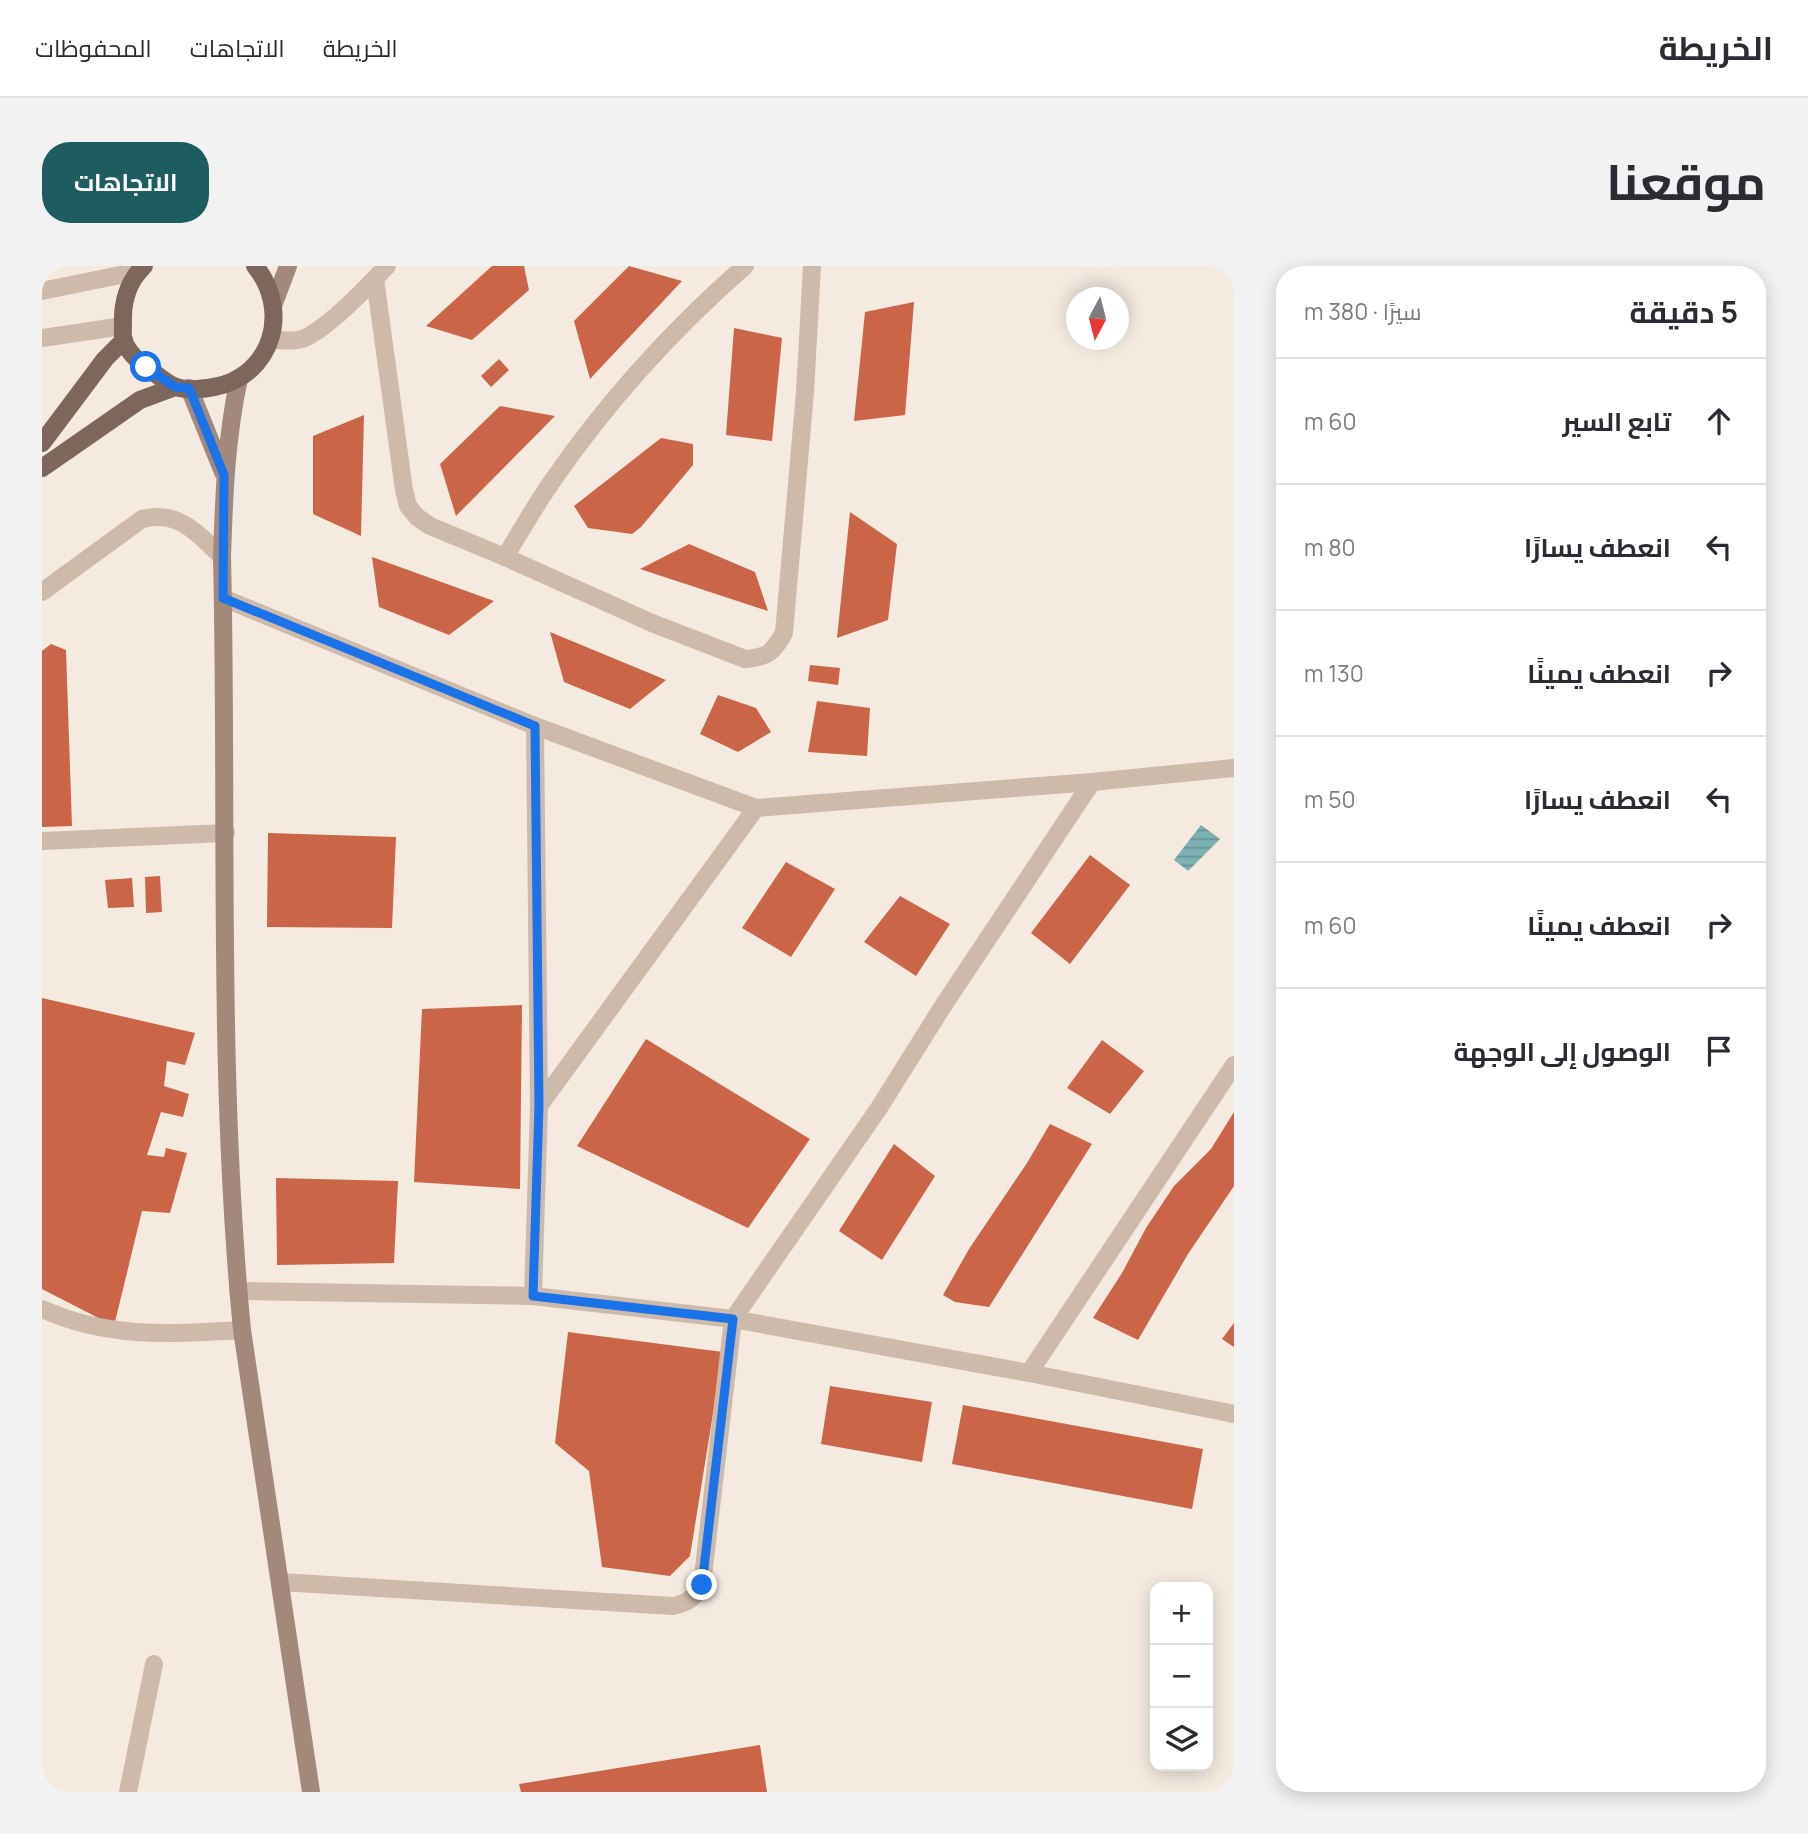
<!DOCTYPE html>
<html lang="ar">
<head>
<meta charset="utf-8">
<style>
	body { margin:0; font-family:Manrope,Cairo,sans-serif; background:#f2f2f3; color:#2b2b33; direction:rtl }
	.controls { position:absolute; right:21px; bottom:21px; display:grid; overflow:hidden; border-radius:14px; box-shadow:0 4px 18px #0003 }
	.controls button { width:63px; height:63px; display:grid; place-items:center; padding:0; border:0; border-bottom:2px solid #e1e1e2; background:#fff; color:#2b2b33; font:35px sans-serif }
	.compass { position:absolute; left:1024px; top:21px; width:63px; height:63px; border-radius:50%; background:#fff; box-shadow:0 4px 18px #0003; rotate:187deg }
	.stop { position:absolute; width:21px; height:21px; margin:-16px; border:5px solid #1a73e8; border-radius:50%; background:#fff }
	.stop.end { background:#1a73e8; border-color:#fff; box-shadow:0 2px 7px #0008 }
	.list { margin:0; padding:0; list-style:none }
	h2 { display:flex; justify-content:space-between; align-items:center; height:91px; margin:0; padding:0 28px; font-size:30px }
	h2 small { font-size:23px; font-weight:400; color:#7c7c81 }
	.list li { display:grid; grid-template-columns:46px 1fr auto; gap:21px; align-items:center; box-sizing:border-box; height:126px; padding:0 28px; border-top:2px solid #e1e1e2 }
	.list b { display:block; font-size:26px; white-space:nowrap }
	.list em { font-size:23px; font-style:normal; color:#7c7c81 }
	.icon { flex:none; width:38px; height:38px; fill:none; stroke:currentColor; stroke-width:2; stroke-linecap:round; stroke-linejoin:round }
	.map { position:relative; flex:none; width:1192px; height:1526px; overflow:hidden; direction:ltr; border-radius:28px }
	header { display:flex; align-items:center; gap:42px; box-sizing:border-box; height:98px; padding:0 35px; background:#fff; border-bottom:2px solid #e1e1e2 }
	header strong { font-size:33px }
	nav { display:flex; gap:38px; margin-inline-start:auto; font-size:24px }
	.intro { display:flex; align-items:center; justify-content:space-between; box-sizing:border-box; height:168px; padding:0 42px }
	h1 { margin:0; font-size:49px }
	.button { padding:18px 32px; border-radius:28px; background:#1d5c5f; color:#fff; font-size:24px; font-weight:700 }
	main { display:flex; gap:42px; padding:0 42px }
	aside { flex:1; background:#fff; border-radius:28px; box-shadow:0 4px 18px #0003 }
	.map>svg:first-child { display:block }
</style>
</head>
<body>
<header>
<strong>الخريطة</strong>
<nav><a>الخريطة</a><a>الاتجاهات</a><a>المحفوظات</a></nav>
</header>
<div class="intro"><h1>موقعنا</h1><a class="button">الاتجاهات</a></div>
<main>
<aside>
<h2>5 دقيقة<small>سيرًا · 380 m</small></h2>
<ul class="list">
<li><svg class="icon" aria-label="ahead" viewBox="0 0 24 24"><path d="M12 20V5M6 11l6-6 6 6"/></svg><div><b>تابع السير</b></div><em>60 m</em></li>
<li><svg class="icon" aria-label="left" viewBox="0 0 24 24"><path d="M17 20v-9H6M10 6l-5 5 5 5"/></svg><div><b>انعطف يسارًا</b></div><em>80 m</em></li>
<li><svg class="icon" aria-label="right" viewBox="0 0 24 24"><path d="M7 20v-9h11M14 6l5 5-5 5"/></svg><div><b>انعطف يمينًا</b></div><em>130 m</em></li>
<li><svg class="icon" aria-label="left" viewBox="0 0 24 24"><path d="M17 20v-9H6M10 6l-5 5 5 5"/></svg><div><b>انعطف يسارًا</b></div><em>50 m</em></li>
<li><svg class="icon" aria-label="right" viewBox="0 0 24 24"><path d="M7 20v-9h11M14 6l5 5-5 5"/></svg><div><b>انعطف يمينًا</b></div><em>60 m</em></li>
<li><svg class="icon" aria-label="arrive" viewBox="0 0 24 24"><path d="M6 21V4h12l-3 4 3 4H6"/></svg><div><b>الوصول إلى الوجهة</b></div></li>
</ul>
</aside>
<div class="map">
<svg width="1192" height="1526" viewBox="0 0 1192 1526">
	<defs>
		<pattern id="water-rules" width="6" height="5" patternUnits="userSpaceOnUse" patternTransform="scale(1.75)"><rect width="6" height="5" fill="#7db2b3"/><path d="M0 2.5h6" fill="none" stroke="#689192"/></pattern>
	</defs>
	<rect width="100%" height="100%" fill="#f4eae0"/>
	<polygon fill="url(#water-rules)" points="1159,559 1178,573 1146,605 1132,594"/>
	<g fill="#cb6547">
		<polygon points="450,0 482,0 487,24 430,74 384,60"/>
		<polygon points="587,0 640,15 548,113 532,55"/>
		<polygon points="872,36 863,149 812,155 823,46"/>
		<polygon points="692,62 740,72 730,175 684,169"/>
		<polygon points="457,93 467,104 449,121 439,110"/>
		<polygon points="458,140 513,150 414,250 398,198"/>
		<polygon points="322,149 319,270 271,248 271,170"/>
		<polygon points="619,172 651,178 651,199 599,261 590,268 546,262 532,240"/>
		<polygon points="808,246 855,278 846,354 795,372"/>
		<polygon points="647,278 713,306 726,345 598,303"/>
		<polygon points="330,291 452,335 407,369 337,341"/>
		<polygon points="508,366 624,414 588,443 522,416"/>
		<polygon points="9,378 24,384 30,560 0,561 0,385"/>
		<polygon points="768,399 798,402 796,419 766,415"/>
		<polygon points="676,429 714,442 729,466 696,486 658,468"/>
		<polygon points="775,435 828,442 825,490 766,486"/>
		<polygon points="226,567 354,571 350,662 225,661"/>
		<polygon points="1048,589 1088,619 1028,698 989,667"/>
		<polygon points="744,596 793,623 749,691 700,662"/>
		<polygon points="118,610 120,646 104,647 103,611"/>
		<polygon points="90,612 92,641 66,642 63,614"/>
		<polygon points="858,630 908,658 874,710 822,676"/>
		<polygon points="0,732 153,767 143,799 125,795 122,820 147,828 141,851 119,846 105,889 122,891 124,882 145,887 128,947 100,945 72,1060 0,1023"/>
		<polygon points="480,739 478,923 372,916 380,743"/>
		<polygon points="604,773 768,873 706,962 535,880"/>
		<polygon points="1060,774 1102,805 1068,848 1025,822"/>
		<polygon points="1192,846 1192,920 1146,988 1096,1074 1051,1052 1080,1007 1104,962 1132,920 1169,883"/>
		<polygon points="1008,858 1050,878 947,1041 913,1036 901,1029 927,983 985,897"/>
		<polygon points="852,878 893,910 840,994 797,965"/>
		<polygon points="234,912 356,915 352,997 235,999"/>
		<polygon points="1192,1057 1192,1081 1180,1073"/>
		<polygon points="526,1066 681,1086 648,1290 628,1310 560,1301 547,1205 513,1177"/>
		<polygon points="788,1120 890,1136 880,1196 779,1178"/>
		<polygon points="921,1139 1161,1183 1150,1243 910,1198"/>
		<polygon points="718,1479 725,1526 479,1526 477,1518"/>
	</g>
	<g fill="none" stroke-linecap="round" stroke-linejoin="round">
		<g stroke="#cdbaaa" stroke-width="18">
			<path d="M333,13L362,224L366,240L375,251L388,260L463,291L610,357L703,393C727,391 730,387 742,367L763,126L770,0"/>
			<polyline points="0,25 98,5"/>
			<polyline points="0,72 81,60"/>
			<path d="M229,74C242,74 255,77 267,70C293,55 324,22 345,0"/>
			<path d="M463,291C479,265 494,238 511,214C565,136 631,63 703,0"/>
			<path d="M0,326L100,253C137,244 155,267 180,291"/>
			<polyline points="181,332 493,460 714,542 1050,516 1192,502"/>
			<polyline points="0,575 184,567"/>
			<polyline points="497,840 714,542"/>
			<polyline points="196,1025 491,1030 691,1053 987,1107 1192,1148"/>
			<polyline points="491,1030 497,840 493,460"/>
			<path d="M0,1043C66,1073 129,1068 200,1064"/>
			<polyline points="987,1107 1192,799"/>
			<path d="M238,1316L631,1340C646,1337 652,1332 660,1319L691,1053L837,842L901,740L1050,516"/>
			<polyline points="86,1526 112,1398"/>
		</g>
		<g stroke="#a2897b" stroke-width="18">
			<polyline points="232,37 246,0"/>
			<path d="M197,112C184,173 182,229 180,291C186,548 175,808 200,1064L269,1526"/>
			<polyline points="147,122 181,206"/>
		</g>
		<g stroke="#7d665b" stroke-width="18">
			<path d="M102,0C86,15 80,37 81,59C81,64 80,71 82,75C86,87 101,100 111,106C118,111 126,118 134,121C146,125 160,123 172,121C231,110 249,44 213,0"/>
			<polyline points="0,177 63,93 82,74"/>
			<polyline points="0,202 98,134 133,121"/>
		</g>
	</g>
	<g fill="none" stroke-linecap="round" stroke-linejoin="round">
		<polyline stroke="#1a73e8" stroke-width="9" points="104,101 133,121 147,122 182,209 181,332 493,460 497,840 491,1030 691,1053 660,1319"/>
	</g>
</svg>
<div class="controls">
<button>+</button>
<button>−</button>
<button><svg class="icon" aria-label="layers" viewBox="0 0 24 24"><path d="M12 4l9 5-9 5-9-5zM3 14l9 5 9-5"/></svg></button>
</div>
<svg class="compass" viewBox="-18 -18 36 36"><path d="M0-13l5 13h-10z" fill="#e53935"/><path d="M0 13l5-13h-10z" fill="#7c7c81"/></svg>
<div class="stop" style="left:104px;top:101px"></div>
<div class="stop end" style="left:660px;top:1319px"></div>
</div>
</main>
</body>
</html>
